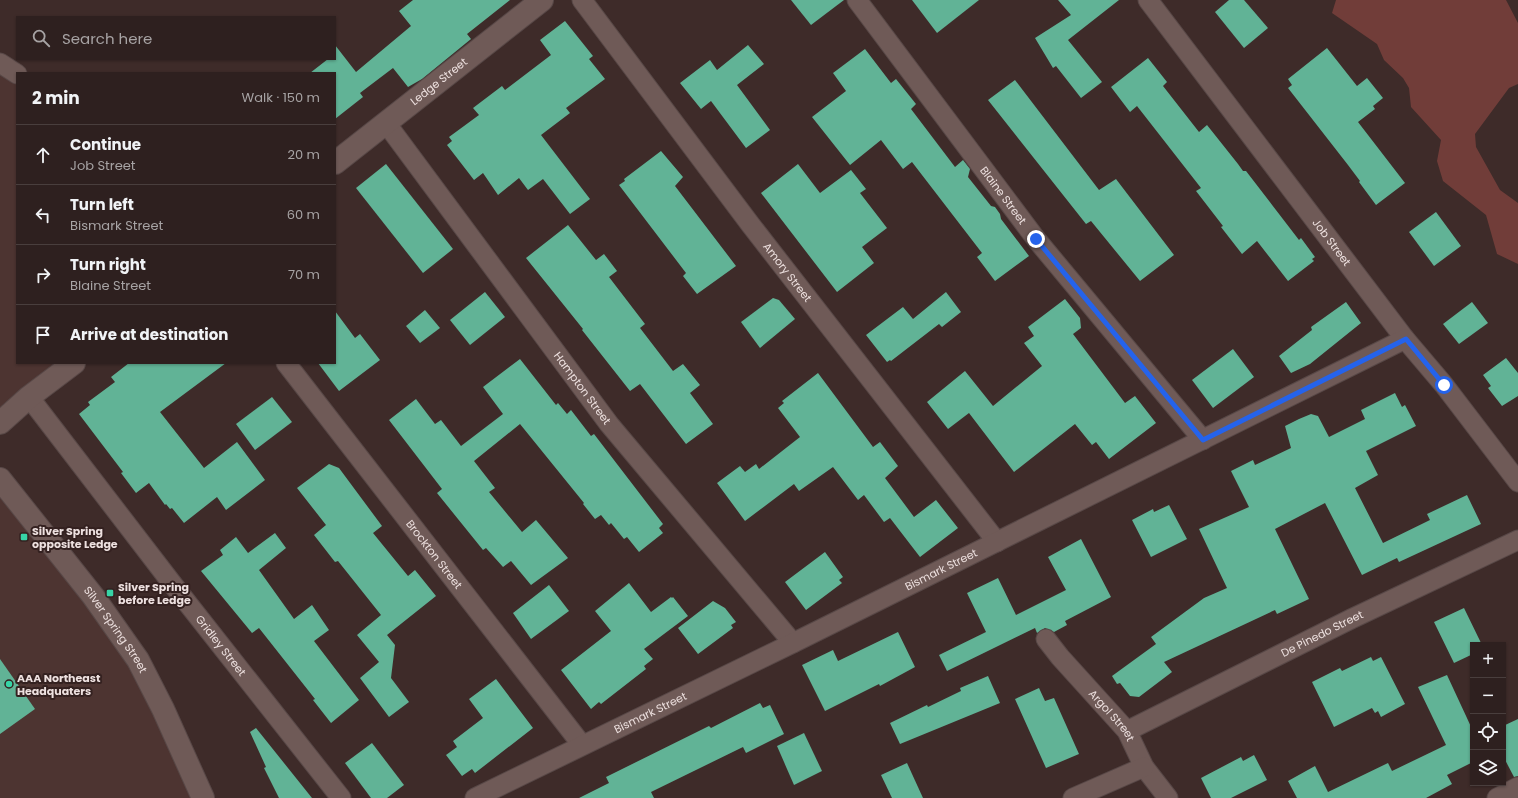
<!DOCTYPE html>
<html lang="en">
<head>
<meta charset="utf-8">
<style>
	body { margin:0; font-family:Poppins,sans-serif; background:#3a2d2c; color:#f1f3f6 }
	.controls { position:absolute; right:12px; bottom:12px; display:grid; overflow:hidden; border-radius:0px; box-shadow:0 1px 3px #0004 }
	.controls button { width:36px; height:36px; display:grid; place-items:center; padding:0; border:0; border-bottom:1px solid #493e3d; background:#2e201f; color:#f1f3f6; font:20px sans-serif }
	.stop { position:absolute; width:12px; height:12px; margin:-9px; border:3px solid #2563eb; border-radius:50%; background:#fff }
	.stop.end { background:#2563eb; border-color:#fff; box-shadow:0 1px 4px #0008 }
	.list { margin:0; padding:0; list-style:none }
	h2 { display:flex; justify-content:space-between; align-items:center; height:52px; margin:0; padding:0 16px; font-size:17px }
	h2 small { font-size:13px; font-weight:400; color:#a7a3a4 }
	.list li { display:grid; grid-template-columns:26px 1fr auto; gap:12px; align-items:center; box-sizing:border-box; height:60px; padding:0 16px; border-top:1px solid #493e3d }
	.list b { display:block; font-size:15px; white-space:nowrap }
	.list p { margin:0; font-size:13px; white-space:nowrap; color:#a7a3a4 }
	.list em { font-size:13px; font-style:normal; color:#a7a3a4 }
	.icon { flex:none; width:22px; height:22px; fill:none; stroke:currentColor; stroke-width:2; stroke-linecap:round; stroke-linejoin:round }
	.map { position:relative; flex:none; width:1518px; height:798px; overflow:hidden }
	.search { position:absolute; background:#2e201f; box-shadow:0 1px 3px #0004; left:16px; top:16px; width:320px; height:44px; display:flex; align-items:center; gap:10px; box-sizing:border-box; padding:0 14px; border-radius:0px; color:#a7a3a4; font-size:15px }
	.panel { position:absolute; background:#2e201f; box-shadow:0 1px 3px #0004; left:16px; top:72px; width:320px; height:292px; border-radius:0px }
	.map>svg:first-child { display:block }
</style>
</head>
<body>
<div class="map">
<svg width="1518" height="798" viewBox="0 0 1518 798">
	<rect width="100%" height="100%" fill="#3e2b29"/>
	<g fill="#4d3431">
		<polygon points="0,70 17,83 17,363 78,363 0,422"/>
		<polygon points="0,480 97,599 201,798 0,798"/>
	</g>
	<polygon fill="#713d39" points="1336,0 1506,0 1518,23 1518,84 1509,88 1475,134 1476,147 1500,190 1518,203 1518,264 1497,254 1486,215 1443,181 1437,161 1441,140 1411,107 1409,88 1403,78 1384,60 1377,44 1332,13"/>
	<g fill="#61b396">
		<polygon points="413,0 510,0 467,34 471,39 422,79 408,87 393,68 360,93 363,97 335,119 335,73 310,73 328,59 335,59 335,45 356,72 411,26 399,11"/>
		<polygon points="791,0 844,0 811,25"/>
		<polygon points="912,0 979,0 937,33"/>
		<polygon points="1058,0 1119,0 1068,40 1102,82 1081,98 1056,66 1053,68 1035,38 1071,15"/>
		<polygon points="1229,0 1244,0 1268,28 1244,48 1215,12"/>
		<polygon points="565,21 593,56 589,59 605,79 566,108 570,113 541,135 590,199 570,214 543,179 528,190 519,178 498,195 483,173 474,180 447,145 452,141 449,137 479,115 473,108 502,86 505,90 551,55 540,40"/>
		<polygon points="748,45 764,64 737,85 770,130 746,148 711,101 701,109 680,83 710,60 717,70"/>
		<polygon points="1327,48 1357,86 1367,78 1383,98 1373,106 1375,109 1358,122 1405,183 1376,205 1359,182 1360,181 1348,165 1288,88 1292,85 1288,79"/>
		<polygon points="865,49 891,83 896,79 916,104 911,109 955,167 963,160 970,169 968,177 991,206 995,207 1000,214 1001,219 1029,256 995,281 977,257 982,253 912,162 903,169 881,140 850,165 812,117 846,91 833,73"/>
		<polygon points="1148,58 1167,82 1163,86 1199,132 1207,125 1238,164 1243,171 1246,171 1299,240 1301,238 1315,257 1312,259 1314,261 1288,281 1257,241 1242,254 1221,227 1223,226 1196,191 1201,188 1137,106 1130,112 1111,87"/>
		<polygon points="1015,80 1099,190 1116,179 1174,255 1140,281 1091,221 1086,224 988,100"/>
		<polygon points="661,151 683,177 675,186 736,266 697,294 683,276 686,273 619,185 625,181 624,179"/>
		<polygon points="386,164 453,249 423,273 356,188"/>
		<polygon points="798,164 820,193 851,170 866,189 860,193 887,228 862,247 874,263 837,292 761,193"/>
		<polygon points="1436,212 1461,246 1434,266 1409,232"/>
		<polygon points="568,225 596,260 604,254 617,271 609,277 645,324 640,328 673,371 683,364 700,385 690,393 713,424 686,444 640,384 630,391 582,330 583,329 526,258"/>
		<polygon points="485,292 505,317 470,345 450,320"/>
		<polygon points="946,292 961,312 942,327 939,324 891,361 890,360 887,362 866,335 903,307 913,319"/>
		<polygon points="773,298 779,300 795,319 760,348 741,322"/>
		<polygon points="1065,299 1080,318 1081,328 1073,334 1125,403 1135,396 1156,423 1109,459 1096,442 1092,445 1075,424 1014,472 969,413 948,429 927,402 965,371 993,406 1042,366 1024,343 1034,336 1028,327"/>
		<polygon points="1346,302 1361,323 1310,364 1291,373 1279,356 1312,330 1311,327"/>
		<polygon points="1472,302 1488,323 1459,344 1443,324"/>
		<polygon points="425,310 440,328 420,343 406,326"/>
		<polygon points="335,311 355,338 360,334 380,360 339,391 318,363 335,363"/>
		<polygon points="1233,349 1254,377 1213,408 1192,380"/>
		<polygon points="1506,358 1518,373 1518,396 1502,406 1488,388 1491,386 1483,375"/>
		<polygon points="520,359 556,405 558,403 567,414 571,410 591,436 594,434 663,524 659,528 663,533 639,552 627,537 624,539 611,523 609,525 601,515 595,519 583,504 584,503 520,424 474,461 495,488 489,492 522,532 536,520 568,558 531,585 511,561 503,567 486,548 483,550 437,493 442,489 389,420 416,399 435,424 441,420 461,446 503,414 483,387"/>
		<polygon points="129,363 226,363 160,412 204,468 237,442 265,480 226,510 217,497 184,523 172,508 170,509 166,504 165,505 149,483 136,493 121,473 123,472 79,414 90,405 88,402 115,382 111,377"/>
		<polygon points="818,373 873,447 880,442 898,466 885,478 914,517 936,500 958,528 920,557 890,518 884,522 864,495 858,500 833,467 799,491 794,484 745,521 717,483 740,466 745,472 756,464 759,469 800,437 778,408 784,403 782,401"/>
		<polygon points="1395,393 1402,407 1405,405 1416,426 1366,451 1378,475 1355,488 1383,543 1430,520 1427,514 1467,495 1481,524 1399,562 1397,558 1362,575 1325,503 1275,529 1309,599 1277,614 1275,610 1164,662 1172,672 1139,697 1130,696 1120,683 1117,684 1112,676 1156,644 1151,637 1204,598 1227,588 1199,529 1249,507 1231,471 1253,460 1255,465 1291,448 1285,426 1299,419 1311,414 1318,416 1329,437 1365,419 1361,410"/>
		<polygon points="272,397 292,422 255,450 236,424"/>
		<polygon points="329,464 339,468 382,526 373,533 408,576 415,570 436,596 387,635 395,645 391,678 409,702 389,717 360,678 379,662 357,635 381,615 338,561 335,562 314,535 326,525 297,488"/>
		<polygon points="1169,505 1187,539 1151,557 1132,520 1153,509 1154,512"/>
		<polygon points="275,533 286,548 259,570 294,619 312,605 329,630 314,641 359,700 331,723 313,700 315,699 259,628 252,633 201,571 223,555 220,550 236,537 248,553"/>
		<polygon points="1081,539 1111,597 1065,621 1067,625 1054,632 1045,628 1037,633 1035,628 947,671 939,655 986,632 967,593 998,578 1016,615 1066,590 1048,557"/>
		<polygon points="825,552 843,577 839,580 842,583 806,610 785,582"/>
		<polygon points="629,583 651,612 671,597 672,598 673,597 688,616 644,649 653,659 644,666 646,669 601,704 599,702 591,709 561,670 611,631 595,611"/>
		<polygon points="549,585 569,611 531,639 513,613"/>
		<polygon points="713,601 725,608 736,622 731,625 733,628 698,654 678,628"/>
		<polygon points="1464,608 1482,645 1473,645 1473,654 1454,663 1434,622"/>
		<polygon points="898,632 915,667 880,686 879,684 825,711 802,665 833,650 838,661"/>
		<polygon points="1371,657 1373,661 1381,657 1405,704 1381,717 1378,711 1375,713 1372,708 1334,727 1312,682 1340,668 1342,671"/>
		<polygon points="0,659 35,709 0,734"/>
		<polygon points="1447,675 1473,731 1473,762 1447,775 1452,784 1426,798 1297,798 1288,781 1315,766 1328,792 1388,763 1392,771 1446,745 1418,687"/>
		<polygon points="988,676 1000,703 900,744 890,723 927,705 928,707 961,691 960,688"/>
		<polygon points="496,679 533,728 475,773 472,769 462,776 446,755 457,747 453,741 483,718 469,699"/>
		<polygon points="1039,688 1045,701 1054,698 1079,754 1046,768 1015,699"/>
		<polygon points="760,703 763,708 770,705 784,734 746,753 743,747 651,792 654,798 579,798 609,783 606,777 709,726 711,728"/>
		<polygon points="1518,719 1518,776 1514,777 1503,756 1503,726"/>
		<polygon points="256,728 312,798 279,798 264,768 266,767 250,732"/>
		<polygon points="804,733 822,771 794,785 777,746"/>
		<polygon points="372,743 404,785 387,798 371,798 345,763"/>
		<polygon points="1254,755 1267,780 1231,798 1211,798 1201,778 1241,757 1243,761"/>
		<polygon points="907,763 923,798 892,798 881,775"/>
	</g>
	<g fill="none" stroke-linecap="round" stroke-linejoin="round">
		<defs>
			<g id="minor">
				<path id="s1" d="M582,0L750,224L997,542"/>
				<path id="s2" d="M857,0L1036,239L1203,440"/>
				<path id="s3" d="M1148,0L1405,339L1444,385L1518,482"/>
				<polyline points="0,63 17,74"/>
				<path id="s4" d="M386,123L609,424L793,643"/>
				<path id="s5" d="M286,363L582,745"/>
				<path id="s6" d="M29,397L174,586L341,798"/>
				<path id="s7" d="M1046,639L1060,657L1127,731L1144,767L1168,798"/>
				<path id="s8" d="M1127,731L1351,619L1518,540"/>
				<path id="s9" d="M475,798L793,643L1405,339"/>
				<polyline points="1073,798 1144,767"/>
				<polyline points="1497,798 1518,787"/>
			</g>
			<g id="tertiary">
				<path id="s10" d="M335,163L542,0"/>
				<polyline points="0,423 29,397 74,363"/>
			</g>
			<g id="secondary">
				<path id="s11" d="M0,479L93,596L138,660L163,709L203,798"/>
			</g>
		</defs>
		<use href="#minor" stroke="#584847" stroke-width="21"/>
		<use href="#tertiary" stroke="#584847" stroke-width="24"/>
		<use href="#secondary" stroke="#584847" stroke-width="24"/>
		<use href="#minor" stroke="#6f5a57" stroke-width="19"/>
		<use href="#tertiary" stroke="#6f5a57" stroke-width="22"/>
		<use href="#secondary" stroke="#6f5a57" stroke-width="22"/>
	</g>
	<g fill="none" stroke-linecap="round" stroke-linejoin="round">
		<polyline stroke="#2563eb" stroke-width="5" points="1036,239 1203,440 1406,339 1444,385"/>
	</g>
	<g fill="#37d4a6" stroke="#342120" stroke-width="1.5">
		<rect x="20" y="533" width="8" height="8" rx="2"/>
		<rect x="106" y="589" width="8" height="8" rx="2"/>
		<circle cx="9" cy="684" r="4"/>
	</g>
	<g text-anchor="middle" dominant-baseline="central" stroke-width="4" stroke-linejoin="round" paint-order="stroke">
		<g font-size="11" fill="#ede0df" stroke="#342120">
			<text stroke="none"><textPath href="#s10" startOffset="132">Ledge Street</textPath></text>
			<text stroke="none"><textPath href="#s2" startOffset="244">Blaine Street</textPath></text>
			<text stroke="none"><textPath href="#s3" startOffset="304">Job Street</textPath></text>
			<text stroke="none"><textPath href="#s1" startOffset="341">Amory Street</textPath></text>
			<text stroke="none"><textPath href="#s4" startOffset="330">Hampton Street</textPath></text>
			<text stroke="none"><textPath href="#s5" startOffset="242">Brockton Street</textPath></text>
			<text stroke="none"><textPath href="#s9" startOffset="519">Bismark Street</textPath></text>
			<text stroke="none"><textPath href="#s11" startOffset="190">Silver Spring Street</textPath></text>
			<text stroke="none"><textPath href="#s8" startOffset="218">De Pinedo Street</textPath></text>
			<text stroke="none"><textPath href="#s6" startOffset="314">Gridley Street</textPath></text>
			<text stroke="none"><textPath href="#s9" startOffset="195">Bismark Street</textPath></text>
			<text stroke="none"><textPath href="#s7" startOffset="101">Argol Street</textPath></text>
		</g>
		<g font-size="11" font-weight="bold" fill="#ede0df" stroke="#342120" text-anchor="start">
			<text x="32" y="531">Silver Spring<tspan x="32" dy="13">opposite Ledge</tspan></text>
			<text x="118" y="587">Silver Spring<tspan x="118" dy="13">before Ledge</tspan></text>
			<text x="17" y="678">AAA Northeast<tspan x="17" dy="13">Headquaters</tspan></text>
		</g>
	</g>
</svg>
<div class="controls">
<button>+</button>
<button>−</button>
<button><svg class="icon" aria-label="locate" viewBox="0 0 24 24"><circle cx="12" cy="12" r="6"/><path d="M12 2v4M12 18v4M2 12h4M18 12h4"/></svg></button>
<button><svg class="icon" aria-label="layers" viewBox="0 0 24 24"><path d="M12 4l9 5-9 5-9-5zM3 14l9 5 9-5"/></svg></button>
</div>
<div class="stop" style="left:1444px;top:385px"></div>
<div class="stop end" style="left:1036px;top:239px"></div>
<div class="search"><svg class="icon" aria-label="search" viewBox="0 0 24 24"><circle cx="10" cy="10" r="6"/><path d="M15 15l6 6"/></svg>Search here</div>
<section class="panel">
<h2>2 min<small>Walk · 150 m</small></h2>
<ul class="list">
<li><svg class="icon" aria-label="ahead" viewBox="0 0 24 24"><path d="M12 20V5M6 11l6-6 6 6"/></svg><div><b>Continue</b><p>Job Street</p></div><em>20 m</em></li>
<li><svg class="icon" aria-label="left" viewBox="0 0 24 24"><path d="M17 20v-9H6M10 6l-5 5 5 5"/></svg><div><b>Turn left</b><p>Bismark Street</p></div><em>60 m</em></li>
<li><svg class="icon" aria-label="right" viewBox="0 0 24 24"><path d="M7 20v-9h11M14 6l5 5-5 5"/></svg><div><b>Turn right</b><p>Blaine Street</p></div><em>70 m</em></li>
<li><svg class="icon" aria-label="arrive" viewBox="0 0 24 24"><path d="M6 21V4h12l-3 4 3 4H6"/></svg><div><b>Arrive at destination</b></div></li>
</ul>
</section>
</div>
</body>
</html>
